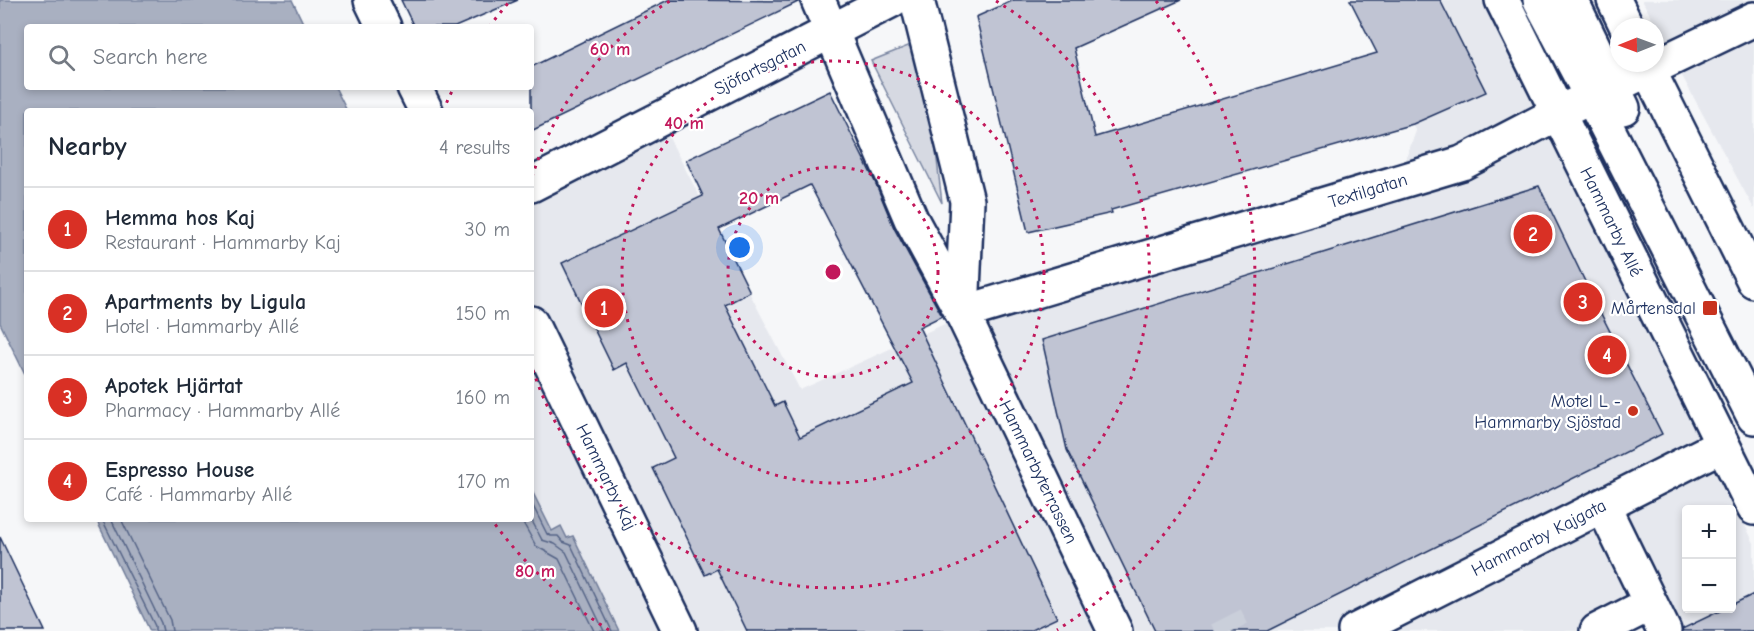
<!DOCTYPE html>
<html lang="en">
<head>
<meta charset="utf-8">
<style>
	body { margin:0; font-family:"Comic Neue",sans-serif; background:#f6f6f7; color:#1f2937 }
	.controls { position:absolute; right:18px; bottom:18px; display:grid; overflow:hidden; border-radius:6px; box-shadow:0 3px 9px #0003 }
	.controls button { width:54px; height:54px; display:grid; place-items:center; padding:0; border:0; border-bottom:2px solid #e0e1e3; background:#fff; color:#1f2937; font:30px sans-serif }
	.compass { position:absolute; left:1610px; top:18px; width:54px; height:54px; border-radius:50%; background:#fff; box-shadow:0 3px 9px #0003; rotate:269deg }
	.you { position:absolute; left:740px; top:248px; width:21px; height:21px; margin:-15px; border:4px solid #fff; border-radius:50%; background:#1a73e8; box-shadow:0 0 0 9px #1a73e833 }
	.badge { display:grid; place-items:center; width:39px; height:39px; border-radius:50%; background:#d93025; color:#fff; font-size:20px; font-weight:700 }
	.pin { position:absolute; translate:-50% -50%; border:3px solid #fff; box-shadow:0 2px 6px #0006 }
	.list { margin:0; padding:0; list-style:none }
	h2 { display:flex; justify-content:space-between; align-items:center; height:78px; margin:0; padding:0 24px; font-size:26px }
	h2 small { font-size:20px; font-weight:400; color:#747a83 }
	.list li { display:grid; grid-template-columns:39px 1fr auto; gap:18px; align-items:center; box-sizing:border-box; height:84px; padding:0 24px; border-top:2px solid #e0e1e3 }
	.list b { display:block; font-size:22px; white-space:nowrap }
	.list p { margin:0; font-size:20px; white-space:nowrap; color:#747a83 }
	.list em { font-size:20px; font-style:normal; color:#747a83 }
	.icon { flex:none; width:33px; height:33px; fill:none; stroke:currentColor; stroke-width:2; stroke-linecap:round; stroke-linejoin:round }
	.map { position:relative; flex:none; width:1754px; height:631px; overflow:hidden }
	.search { position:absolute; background:#fff; box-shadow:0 3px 9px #0003; left:24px; top:24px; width:510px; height:66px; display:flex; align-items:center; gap:15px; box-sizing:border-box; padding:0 21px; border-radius:6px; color:#747a83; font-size:22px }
	.panel { position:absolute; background:#fff; box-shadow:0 3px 9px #0003; left:24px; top:108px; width:510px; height:414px; border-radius:6px }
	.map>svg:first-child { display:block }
</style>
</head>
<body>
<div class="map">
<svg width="1754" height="631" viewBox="0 0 1754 631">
	<rect width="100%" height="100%" fill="#f6f7f9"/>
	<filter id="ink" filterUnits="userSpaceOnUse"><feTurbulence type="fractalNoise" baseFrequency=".0167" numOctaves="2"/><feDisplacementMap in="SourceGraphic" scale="12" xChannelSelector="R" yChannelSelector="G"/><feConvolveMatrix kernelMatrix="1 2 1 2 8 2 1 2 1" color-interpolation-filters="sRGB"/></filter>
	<g filter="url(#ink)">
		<g fill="#e6e8ee" fill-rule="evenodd">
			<path d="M1350,0H1482L1754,543V631H619L573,536L567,538L552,531L531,489V195L664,128L800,390L962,316L1396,185L1416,131ZM1686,510H1732V608H1686Z"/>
			<polygon points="1642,0 1754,0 1754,209 1681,74"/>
		</g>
		<polygon fill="#d6d9e2" stroke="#7884a0" stroke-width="1.5" points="923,40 942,203 871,61"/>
		<g fill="#a9b0c1" stroke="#707c99" stroke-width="1.5">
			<polygon points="0,0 292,0 305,27 27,27 27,87 335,87 347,111 27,111 27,378 0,323"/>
			<polygon points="531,489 552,531 561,526 567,538 573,536 619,631 150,631 96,519 531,519"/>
		</g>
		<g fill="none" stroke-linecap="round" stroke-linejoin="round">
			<g stroke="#546386" stroke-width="1.5">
				<polyline points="531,502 547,534 551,536 558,536 563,542 571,545 612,631"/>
				<polyline points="102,519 155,626 155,631"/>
				<polyline points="111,519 161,623 163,631"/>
				<polyline points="121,519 170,620 172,631"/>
				<polyline points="521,519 536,546 559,559 594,631"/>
				<polyline points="531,519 542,540 555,544 566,552 604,631"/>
			</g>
		</g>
		<g fill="#c0c4d3" stroke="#1b2f5e" stroke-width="1.5" fill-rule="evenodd">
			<polygon points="401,0 518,0 455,27 414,27"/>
			<polygon points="668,0 800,1 531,131 531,67"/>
			<polygon points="1014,0 1181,0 1074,48 1095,137 1377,53 1350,0 1440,0 1486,92 1413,124 1111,210 1112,213 1028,232 976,17"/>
			<path d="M830,91L876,184L894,228L942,316L919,327L1057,618L1029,631H747L717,569L705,575L653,468L674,458L651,411L627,363L614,370L562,263L703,196L686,160ZM810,185L913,383L800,437L783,402L775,406L725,305L750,292L719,229Z"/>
			<polygon points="1539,186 1592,296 1662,434 1267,631 1155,631 1067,450 1042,340"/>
			<polygon points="0,537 45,631 0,631"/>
			<polygon points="1754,594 1754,631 1683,631 1682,629 1724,609 1731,609 1731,605"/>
		</g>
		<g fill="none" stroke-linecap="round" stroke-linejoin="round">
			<polyline stroke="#cacfda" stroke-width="33" stroke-dasharray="33 16" stroke-linecap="butt" points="1226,617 1233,631"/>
			<defs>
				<g id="minor">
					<polyline points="371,0 384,27"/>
					<polyline points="818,0 911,219 962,313 1115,631"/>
					<polyline points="917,0 967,201 962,313"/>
					<polyline points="1502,0 1754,508"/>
					<polyline points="1540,0 1592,98 1754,417"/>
					<polyline points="1571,0 1623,108"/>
					<polyline points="1614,0 1627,27"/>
					<polyline points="1645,63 1754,281"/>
					<polyline points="414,87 426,111"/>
					<polyline points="531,185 892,0"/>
					<polyline points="962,313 1462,163 1558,113 1754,19"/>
					<polyline points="531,323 680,631"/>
					<polyline points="1603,506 1664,631"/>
					<polyline points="1355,631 1722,445"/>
					<polyline points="1597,631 1650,604"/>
				</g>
			</defs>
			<use href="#minor" stroke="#1b2f5e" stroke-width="38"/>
			<use href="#minor" stroke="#fff" stroke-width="33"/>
		</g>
	</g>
	<g fill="none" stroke="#c2185b" stroke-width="3" stroke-dasharray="3 6">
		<circle cx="833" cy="272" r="105"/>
		<circle cx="833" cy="272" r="211"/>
		<path d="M532 177A316 316 0 0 1 670 1M996 1A316 316 0 1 1 532 367"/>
		<path d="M609 630A422 422 0 0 1 492 520M443 111A422 422 0 0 1 454 87M489 27A422 422 0 0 1 510 1M1156 1A422 422 0 0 1 1057 630"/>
	</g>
	<g fill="#c8321e" stroke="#fff" stroke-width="2">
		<rect x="1702" y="300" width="16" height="16" rx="3"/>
		<circle cx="1633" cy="411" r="6"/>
	</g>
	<g text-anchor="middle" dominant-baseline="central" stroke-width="4.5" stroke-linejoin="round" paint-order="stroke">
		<g font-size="18" fill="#1b2f5e" stroke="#fff">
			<text transform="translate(760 68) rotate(-27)">Sjöfartsgatan</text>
			<text transform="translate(1368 191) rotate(-17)">Textilgatan</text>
			<text transform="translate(1611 222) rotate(64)">Hammarby Allé</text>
			<text transform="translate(1038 472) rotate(64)">Hammarbyterrassen</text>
			<text transform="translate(606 477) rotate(64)">Hammarby Kaj</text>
			<text transform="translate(1539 538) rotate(-27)">Hammarby Kajgata</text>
		</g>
		<g font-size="18" fill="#1b2f5e" stroke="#fff" text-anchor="end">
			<text x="1696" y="308">Mårtensdal</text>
			<text x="1621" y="401">Motel L -<tspan x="1621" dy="21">Hammarby Sjöstad</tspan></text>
		</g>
	</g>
	<circle cx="833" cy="272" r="9" fill="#c2185b" stroke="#fff" stroke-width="3"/>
	<g font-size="18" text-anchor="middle" font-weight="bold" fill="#c2185b" stroke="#fff" stroke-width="4.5" stroke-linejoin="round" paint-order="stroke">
		<text x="610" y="55">60 m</text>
		<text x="684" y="129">40 m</text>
		<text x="759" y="204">20 m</text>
		<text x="535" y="577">80 m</text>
	</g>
</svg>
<div class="controls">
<button>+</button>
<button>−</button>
</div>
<svg class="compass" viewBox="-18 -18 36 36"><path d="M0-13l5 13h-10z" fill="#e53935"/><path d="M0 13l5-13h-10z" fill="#747a83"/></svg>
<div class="you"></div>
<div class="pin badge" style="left:604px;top:308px">1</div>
<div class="pin badge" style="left:1533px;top:234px">2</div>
<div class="pin badge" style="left:1583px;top:302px">3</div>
<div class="pin badge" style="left:1607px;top:355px">4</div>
<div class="search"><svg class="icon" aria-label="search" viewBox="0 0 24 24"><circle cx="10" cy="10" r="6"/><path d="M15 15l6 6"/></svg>Search here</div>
<section class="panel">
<h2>Nearby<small>4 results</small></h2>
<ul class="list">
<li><span class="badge">1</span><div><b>Hemma hos Kaj</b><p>Restaurant · Hammarby Kaj</p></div><em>30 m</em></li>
<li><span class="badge">2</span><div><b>Apartments by Ligula</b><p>Hotel · Hammarby Allé</p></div><em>150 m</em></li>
<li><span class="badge">3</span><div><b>Apotek Hjärtat</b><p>Pharmacy · Hammarby Allé</p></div><em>160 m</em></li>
<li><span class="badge">4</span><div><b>Espresso House</b><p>Café · Hammarby Allé</p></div><em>170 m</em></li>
</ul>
</section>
</div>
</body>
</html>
